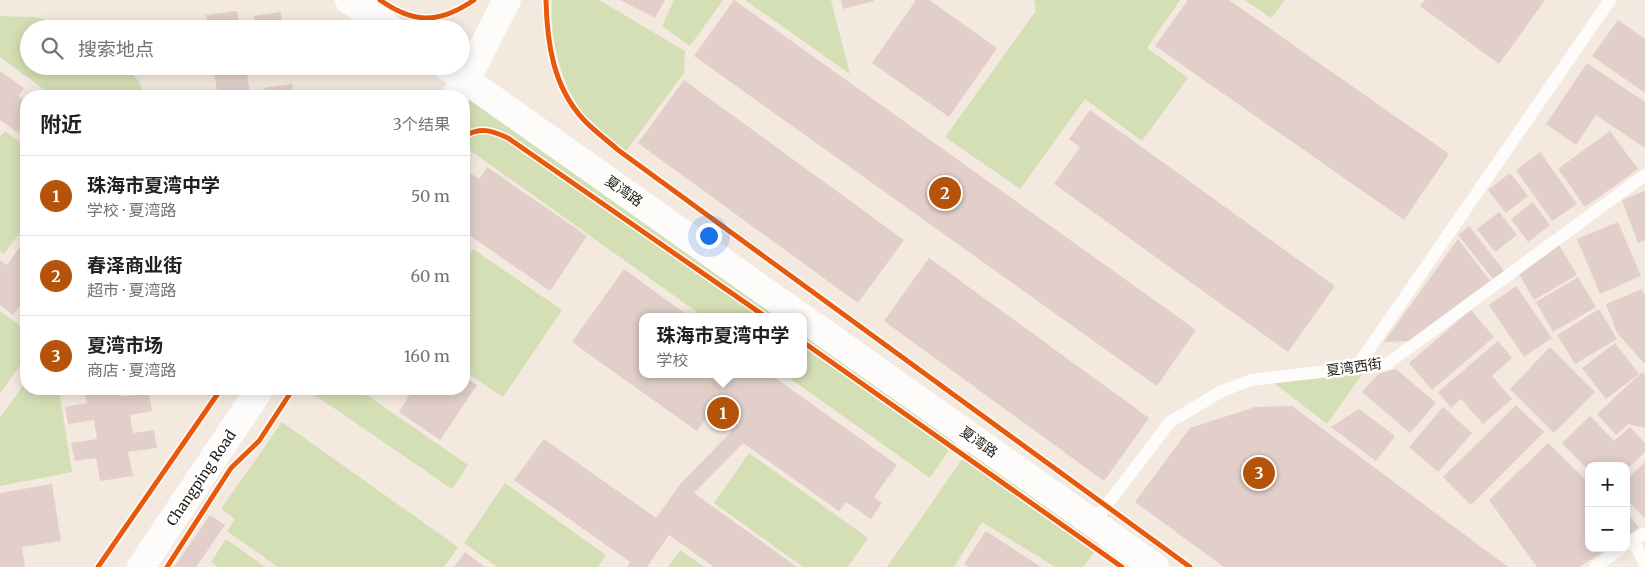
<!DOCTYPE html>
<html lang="zh">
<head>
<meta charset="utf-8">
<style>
	body { margin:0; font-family:Merriweather,"Noto Sans SC",serif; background:#f6f6f6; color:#202124 }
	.controls { position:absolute; right:15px; bottom:15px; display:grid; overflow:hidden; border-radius:10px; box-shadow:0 2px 12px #0003 }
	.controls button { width:45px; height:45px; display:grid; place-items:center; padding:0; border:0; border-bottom:1px solid #e0e0e0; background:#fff; color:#202124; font:25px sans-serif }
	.you { position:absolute; left:708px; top:235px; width:18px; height:18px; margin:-12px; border:4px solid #fff; border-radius:50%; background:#1a73e8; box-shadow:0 0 0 8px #1a73e833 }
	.badge { display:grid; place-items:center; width:32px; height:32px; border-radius:50%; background:#b45309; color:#fff; font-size:16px; font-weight:700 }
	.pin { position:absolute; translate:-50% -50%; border:2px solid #fff; box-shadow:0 1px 5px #0006 }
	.popup { position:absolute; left:639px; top:313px; width:168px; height:65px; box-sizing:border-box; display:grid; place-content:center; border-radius:10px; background:#fff; filter:drop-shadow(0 1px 4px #0005); font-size:16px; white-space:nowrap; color:#757577 }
	.popup b { font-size:19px; color:#202124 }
	.popup::after { content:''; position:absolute; left:50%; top:100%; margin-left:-10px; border:10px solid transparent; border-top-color:#fff }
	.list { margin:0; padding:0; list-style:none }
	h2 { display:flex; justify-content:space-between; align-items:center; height:65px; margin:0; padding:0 20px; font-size:21px }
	h2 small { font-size:16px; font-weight:400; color:#757577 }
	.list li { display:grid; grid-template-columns:32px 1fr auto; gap:15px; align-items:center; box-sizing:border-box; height:80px; padding:0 20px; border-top:1px solid #e0e0e0 }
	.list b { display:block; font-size:19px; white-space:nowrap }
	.list p { margin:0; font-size:16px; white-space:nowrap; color:#757577 }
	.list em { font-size:16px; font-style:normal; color:#757577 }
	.icon { flex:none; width:28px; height:28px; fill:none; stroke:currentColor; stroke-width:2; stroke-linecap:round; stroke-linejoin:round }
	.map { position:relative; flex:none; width:1645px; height:567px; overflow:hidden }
	.search { position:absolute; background:#fff; box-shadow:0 2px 12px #0003; left:20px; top:20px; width:450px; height:55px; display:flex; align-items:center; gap:12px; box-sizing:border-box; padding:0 18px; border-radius:28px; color:#757577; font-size:19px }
	.panel { position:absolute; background:#fff; box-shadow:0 2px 12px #0003; left:20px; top:90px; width:450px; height:305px; border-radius:20px }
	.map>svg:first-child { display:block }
</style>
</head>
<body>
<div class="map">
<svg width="1645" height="567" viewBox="0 0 1645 567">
	<rect width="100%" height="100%" fill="#f3e9df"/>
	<g fill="#d5dfb5">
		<path d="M552,0H599L685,51L684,73L626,151C613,141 600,130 588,119C562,91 549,37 552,0Z"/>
		<polygon points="674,0 723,0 690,46 662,26"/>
		<polygon points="745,0 831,0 850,74"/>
		<polygon points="1034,0 1180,0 1147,48 1188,78 1142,141 1085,99 1020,189 945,137 1036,11"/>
		<polygon points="1245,0 1285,0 1271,18"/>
		<polygon points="0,16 34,17 83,29 29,29 29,66 125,66 137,79 146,96 53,96 0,57"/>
		<polygon points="469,89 787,317 704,317 464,146 464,96"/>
		<polygon points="5,131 26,147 26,224 4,254 0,251 0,137"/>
		<polygon points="473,249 562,310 503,397 464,371 464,263"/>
		<polygon points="0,311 26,330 26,357 0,393"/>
		<polygon points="803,328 957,438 930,478 784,374 803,374"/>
		<polygon points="1362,374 1327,424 1274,383"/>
		<polygon points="26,382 26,389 59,389 72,472 0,486 0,417"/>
		<polygon points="306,389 358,389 468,465 452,489"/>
		<polygon points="282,422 458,547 444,567 278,567 227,531 235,519 221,509"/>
		<polygon points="970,448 1103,540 1083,567 1055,567 982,522 954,567 887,567"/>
		<polygon points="749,453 868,538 848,567 803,567 714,503"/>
		<polygon points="505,483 606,555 598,567 497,567 464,543"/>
		<polygon points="226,539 265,567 218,567 211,562"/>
		<polygon points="680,550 705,567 668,567"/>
	</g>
	<g fill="#e2cfc9">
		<polygon points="620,0 665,0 655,18"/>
		<polygon points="734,0 1196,330 1157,386 694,56"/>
		<polygon points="841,0 874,0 874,1 843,9"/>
		<polygon points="916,0 929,0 997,48 949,117 872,63"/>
		<polygon points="1188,0 1229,0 1449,154 1404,220 1155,46"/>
		<polygon points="1425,0 1545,0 1499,64 1420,6"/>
		<polygon points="237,11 240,29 208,29 206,15"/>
		<polygon points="281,12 283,29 256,29 254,16"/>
		<polygon points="1618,20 1645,39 1645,93 1592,56"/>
		<polygon points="1587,63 1645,102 1645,148 1596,115 1576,145 1546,124"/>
		<polygon points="213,66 246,66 250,96 218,96"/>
		<polygon points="0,71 24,88 18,96 26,102 26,121 18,133 0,120"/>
		<polygon points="684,80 904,240 858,303 638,143"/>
		<polygon points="292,84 294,96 266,96 264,88"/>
		<polygon points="1090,110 1335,286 1288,352 1054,184 1080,147 1069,139"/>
		<polygon points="1610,131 1638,169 1585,207 1558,169"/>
		<polygon points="1540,152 1577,204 1552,221 1516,170"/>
		<polygon points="487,167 587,236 550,291 469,235 464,243 464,176 467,171 479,179"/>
		<polygon points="1510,173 1528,196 1506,213 1488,190"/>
		<polygon points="1645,191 1645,240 1638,243 1622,200"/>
		<polygon points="1533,202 1550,225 1528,242 1511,219"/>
		<polygon points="1499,212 1517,235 1495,252 1477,229"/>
		<polygon points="1618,222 1641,276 1600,294 1577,239"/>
		<polygon points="1469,226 1505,272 1494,280 1458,235"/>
		<polygon points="26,238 26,303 23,301 13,315 0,305 0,260 7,265"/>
		<polygon points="1458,239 1491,282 1410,341 1384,342"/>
		<polygon points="1559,245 1577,275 1534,300 1517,271"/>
		<polygon points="929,258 1149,418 1104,481 884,321"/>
		<polygon points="624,269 690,317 643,317 643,374 770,374 897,465 874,497 882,503 871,519 846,502 839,511 743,443 694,493 797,567 714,567 669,535 647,567 627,567 630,562 514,480 544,439 656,518 681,483 730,433 739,419 717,403 697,431 572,342"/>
		<polygon points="1578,277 1596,307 1553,332 1536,302"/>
		<polygon points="1516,286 1552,338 1524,357 1489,305"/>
		<polygon points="1642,289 1645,296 1645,364 1617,333 1606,304"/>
		<polygon points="1599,309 1617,339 1575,364 1557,335"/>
		<polygon points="1471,310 1494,337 1432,390 1409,363"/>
		<polygon points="1498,341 1512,358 1492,376 1512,399 1483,424 1461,399 1451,408 1438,392"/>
		<polygon points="1615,343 1639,374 1606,399 1582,368"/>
		<polygon points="1550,347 1595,392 1554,433 1510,389"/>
		<polygon points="1396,369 1436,403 1410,433 1362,392 1378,374"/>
		<polygon points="1642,372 1645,375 1645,428 1628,424 1616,435 1597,414"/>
		<polygon points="464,376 477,385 440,440 399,412 412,391 409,389 464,389"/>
		<polygon points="84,389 119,389 121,397 149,393 152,411 130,415 133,433 154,430 157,448 128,452 133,476 100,481 96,458 75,461 71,443 97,439 94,420 68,424 65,407 87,403"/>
		<polygon points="1516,405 1544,432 1471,505 1443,477"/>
		<polygon points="1292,406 1508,567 1224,567 1135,502 1190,428 1255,407"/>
		<polygon points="1443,407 1472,433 1438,472 1409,447"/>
		<polygon points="1359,409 1395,436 1376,461 1331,427"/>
		<polygon points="1590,416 1614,441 1630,427 1645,443 1645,452 1626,470 1626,466 1589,466 1589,471 1562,443"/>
		<polygon points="1548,443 1589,483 1589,548 1608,548 1579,567 1537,567 1489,500"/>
		<polygon points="1645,462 1645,519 1626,498 1626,480"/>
		<polygon points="52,484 61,541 22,547 25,567 0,567 0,493"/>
		<polygon points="1626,511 1639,528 1626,536"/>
		<polygon points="210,515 225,525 196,567 174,567"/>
		<polygon points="986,531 1041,567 969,567 964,564"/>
		<polygon points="465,552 485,567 454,567"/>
	</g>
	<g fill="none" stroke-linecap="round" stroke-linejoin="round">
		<g stroke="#fdfcfa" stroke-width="12">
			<polyline points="1356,368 1610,0"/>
			<polyline points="1093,523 1170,422 1222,391 1251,380 1387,364 1645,175"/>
			<polyline points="1633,540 1645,564"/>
			<polyline points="1626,545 1645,533"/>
			<polyline points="1595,567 1622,548"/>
		</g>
		<g stroke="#fdfcfa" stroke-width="28">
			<polyline points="349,0 391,29"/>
			<polyline points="446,66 801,317"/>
			<polyline points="455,96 466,80 507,0"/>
			<polyline points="803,318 1155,567"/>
			<polyline points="141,567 260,389"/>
		</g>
		<defs>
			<g id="cycleway">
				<path d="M380,0C414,24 439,24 474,0"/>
				<path d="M546,0C547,43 553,86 583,119C593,130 607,140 618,150L1190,567"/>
				<path d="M464,136C481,127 491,130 508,138L766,317"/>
				<polyline points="803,342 1122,567"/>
				<polyline points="98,567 221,389"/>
				<polyline points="167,567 231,468 259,441 293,389"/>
			</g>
		</defs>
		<use href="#cycleway" stroke="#fff" stroke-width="8"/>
		<use href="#cycleway" stroke="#e8590c" stroke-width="5"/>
	</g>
	<g text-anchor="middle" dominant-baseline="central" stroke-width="5" stroke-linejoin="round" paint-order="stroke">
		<g font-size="14" fill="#211b14" stroke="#fff">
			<text transform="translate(624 191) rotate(35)">夏湾路</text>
			<text transform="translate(1354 367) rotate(-8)">夏湾西街</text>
			<text transform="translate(979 442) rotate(35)">夏湾路</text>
			<text transform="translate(201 478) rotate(-56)">Changping Road</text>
		</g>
	</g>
</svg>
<div class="controls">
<button>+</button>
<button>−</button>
</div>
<div class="you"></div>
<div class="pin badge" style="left:723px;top:413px">1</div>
<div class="popup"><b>珠海市夏湾中学</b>学校</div>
<div class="pin badge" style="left:945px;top:193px">2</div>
<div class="pin badge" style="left:1259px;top:473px">3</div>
<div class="search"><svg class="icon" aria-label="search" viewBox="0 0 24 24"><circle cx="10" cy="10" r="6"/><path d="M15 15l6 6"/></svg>搜索地点</div>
<section class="panel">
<h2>附近<small>3个结果</small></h2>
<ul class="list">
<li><span class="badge">1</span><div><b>珠海市夏湾中学</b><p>学校 · 夏湾路</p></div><em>50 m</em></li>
<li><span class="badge">2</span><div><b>春泽商业街</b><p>超市 · 夏湾路</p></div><em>60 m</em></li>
<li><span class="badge">3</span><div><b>夏湾市场</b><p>商店 · 夏湾路</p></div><em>160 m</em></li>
</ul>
</section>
</div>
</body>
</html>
